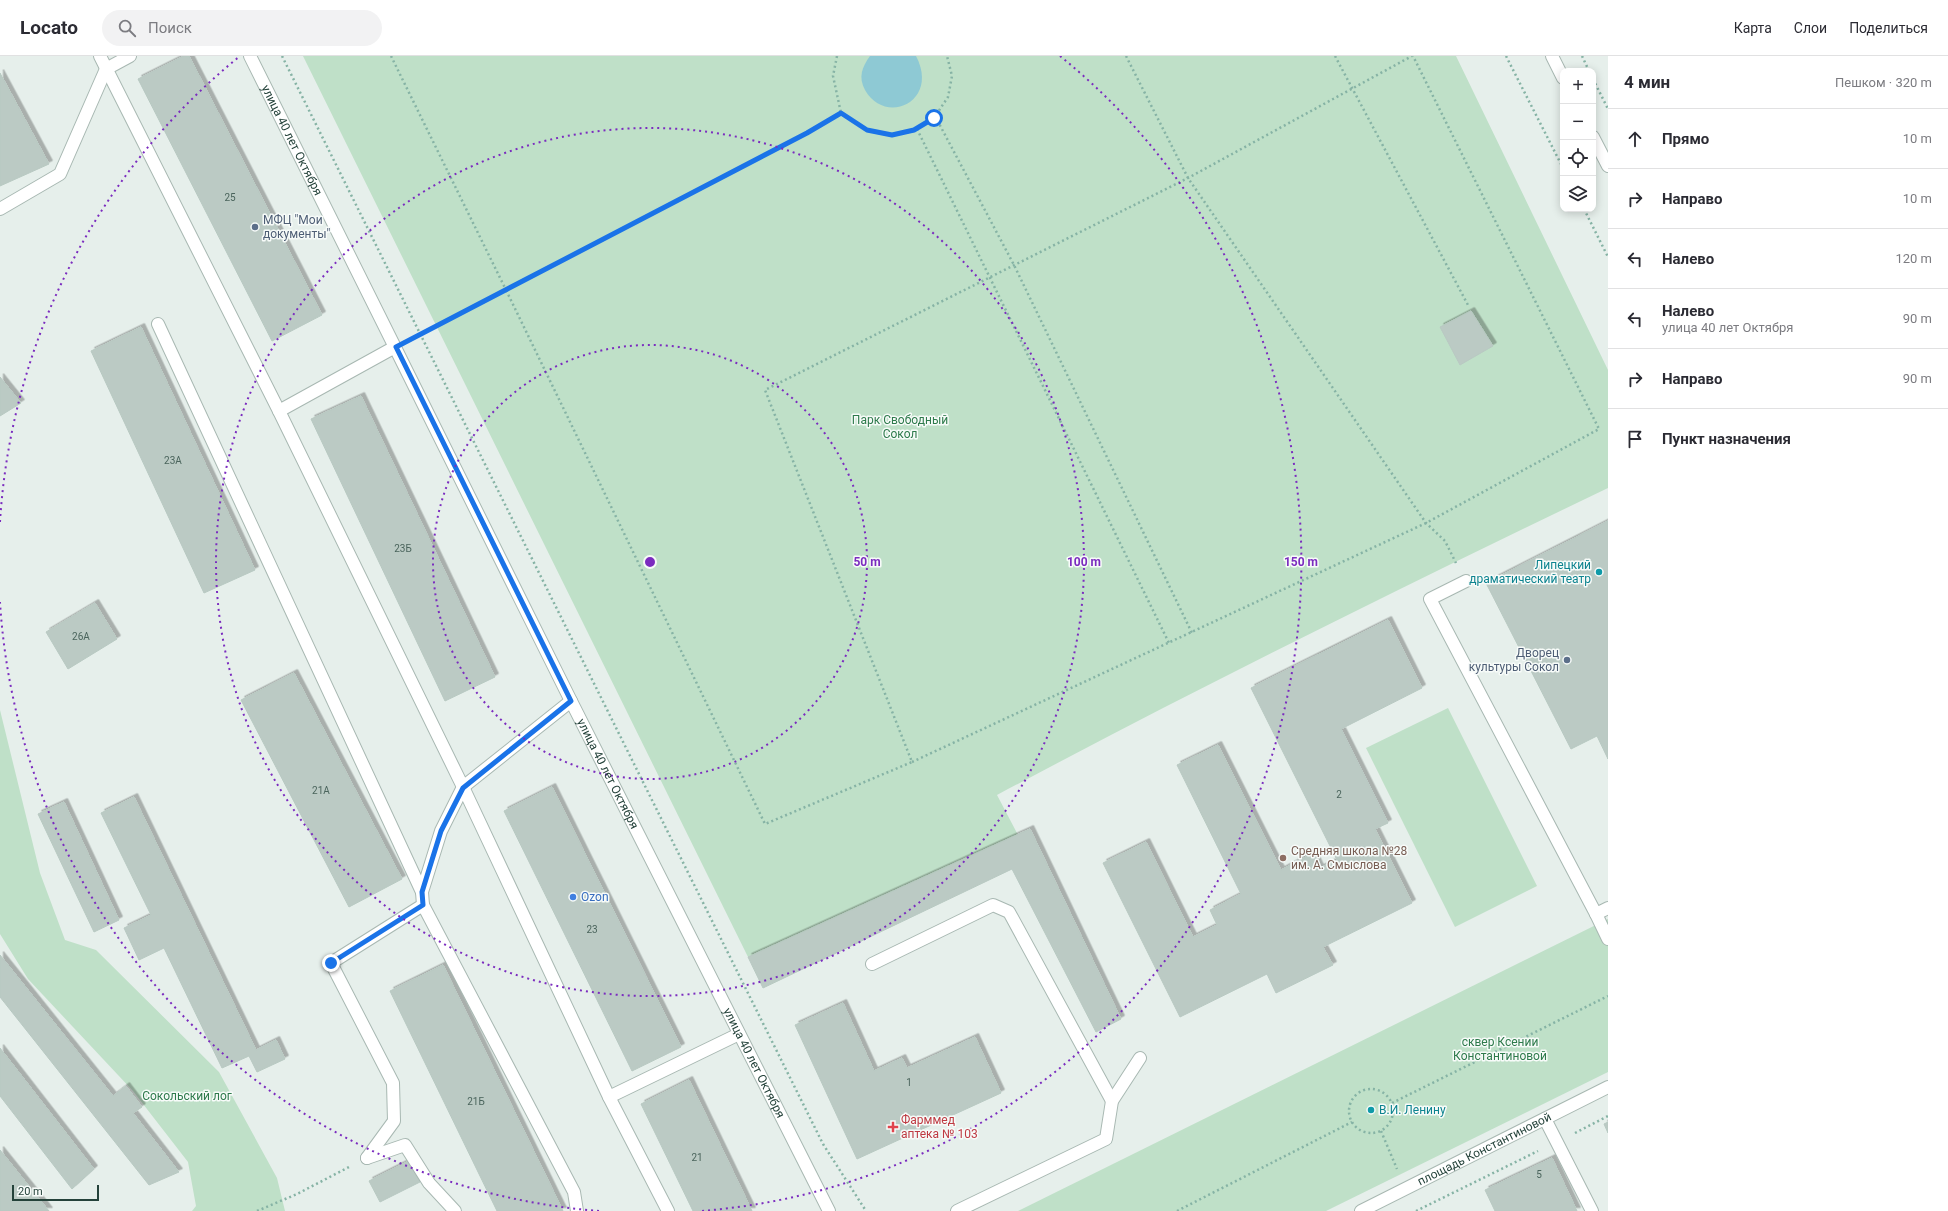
<!DOCTYPE html>
<html lang="ru">
<head>
<meta charset="utf-8">
<style>
	body { margin:0; font-family:Roboto,sans-serif; background:#f2f2f3; color:#2b2b33 }
	.controls { position:absolute; right:12px; top:12px; display:grid; overflow:hidden; border-radius:8px; box-shadow:0 2px 10px #0003 }
	.controls button { width:36px; height:36px; display:grid; place-items:center; padding:0; border:0; border-bottom:1px solid #e1e1e2; background:#fff; color:#2b2b33; font:20px sans-serif }
	.scale { position:absolute; left:12px; bottom:10px; width:87px; box-sizing:border-box; padding-left:4px; border:2px solid #24423a; border-top:0; font-size:11px; line-height:14px; white-space:nowrap; color:#24423a; -webkit-text-stroke:3px #f7fbf9; paint-order:stroke }
	.stop { position:absolute; width:12px; height:12px; margin:-9px; border:3px solid #1a73e8; border-radius:50%; background:#fff }
	.stop.end { background:#1a73e8; border-color:#fff; box-shadow:0 1px 4px #0008 }
	.list { margin:0; padding:0; list-style:none }
	h2 { display:flex; justify-content:space-between; align-items:center; height:52px; margin:0; padding:0 16px; font-size:17px }
	h2 small { font-size:13px; font-weight:400; color:#7c7c81 }
	.list li { display:grid; grid-template-columns:26px 1fr auto; gap:12px; align-items:center; box-sizing:border-box; height:60px; padding:0 16px; border-top:1px solid #e1e1e2 }
	.list b { display:block; font-size:15px; white-space:nowrap }
	.list p { margin:0; font-size:13px; white-space:nowrap; color:#7c7c81 }
	.list em { font-size:13px; font-style:normal; color:#7c7c81 }
	.icon { flex:none; width:22px; height:22px; fill:none; stroke:currentColor; stroke-width:2; stroke-linecap:round; stroke-linejoin:round }
	.map { position:relative; flex:none; width:1608px; height:1155px; overflow:hidden }
	header { display:flex; align-items:center; gap:24px; box-sizing:border-box; height:56px; padding:0 20px; background:#fff; border-bottom:1px solid #e1e1e2 }
	header strong { font-size:19px }
	nav { display:flex; gap:22px; margin-inline-start:auto; font-size:14px }
	.search { width:280px; height:36px; background:#f2f2f3; display:flex; align-items:center; gap:10px; box-sizing:border-box; padding:0 14px; border-radius:22px; color:#7c7c81; font-size:15px }
	main { display:flex }
	aside { flex:1; background:#fff }
	.map>svg:first-child { display:block }
</style>
</head>
<body>
<header>
<strong>Locato</strong>
<div class="search"><svg class="icon" aria-label="search" viewBox="0 0 24 24"><circle cx="10" cy="10" r="6"/><path d="M15 15l6 6"/></svg>Поиск</div>
<nav><a>Карта</a><a>Слои</a><a>Поделиться</a></nav>
</header>
<main>
<div class="map">
<svg width="1608" height="1155" viewBox="0 0 1608 1155">
	<defs>
		<filter id="shadow"><feDropShadow dx="3.5" dy="-3.5" stdDeviation="0" flood-color="#0004"/></filter>
	</defs>
	<rect width="100%" height="100%" fill="#e6efeb"/>
	<g fill="#bfe0c8">
		<path d="M303,0H1456L1608,314V432C1402,531 1198,632 997,739L1018,779L748,901Z"/>
		<polygon points="1448,652 1537,830 1455,871 1366,692"/>
		<polygon points="0,654 40,817 65,884 96,894 219,1016 277,1122 285,1155 192,1155 196,1150 188,1106 133,1035 28,923 0,878"/>
		<polygon points="1608,863 1608,1016 1326,1155 1018,1155"/>
	</g>
	<path fill="#8ec9d4" d="M870,0H916C940,46 885,70 865,34C858,21 862,11 870,0Z"/>
	<g fill="#bbcac4" stroke="#b8c9c2" filter="url(#shadow)">
		<polygon points="184,0 189,0 322,259 272,285 138,23"/>
		<polygon points="0,17 49,108 0,130"/>
		<polygon points="1471,255 1493,290 1460,309 1440,271"/>
		<polygon points="141,271 255,514 204,537 91,295"/>
		<polygon points="0,321 21,347 0,360"/>
		<polygon points="361,340 495,621 445,645 311,363"/>
		<polygon points="1608,465 1608,703 1597,680 1571,693 1486,527"/>
		<polygon points="95,547 117,583 68,613 46,576"/>
		<polygon points="1388,564 1422,632 1341,673 1388,767 1375,773 1412,847 1323,891 1333,909 1276,937 1267,918 1180,961 1103,807 1146,786 1193,881 1217,869 1210,854 1241,838 1177,709 1218,689 1281,814 1313,797 1320,812 1337,804 1251,632"/>
		<polygon points="294,617 402,823 349,851 241,644"/>
		<polygon points="552,731 681,991 632,1015 504,755"/>
		<polygon points="134,741 256,994 276,984 285,1003 257,1016 249,1000 222,1012 164,892 139,904 124,872 151,859 101,757"/>
		<polygon points="64,746 119,864 94,876 38,758"/>
		<polygon points="1030,773 1121,963 1096,976 1012,813 763,932 748,901"/>
		<polygon points="0,899 113,1040 126,1030 142,1051 133,1057 179,1116 149,1129 0,941"/>
		<polygon points="443,909 563,1155 497,1155 390,935"/>
		<polygon points="843,947 874,1015 902,1002 907,1012 975,981 1001,1037 857,1103 795,969"/>
		<polygon points="0,992 94,1113 72,1133 0,1040"/>
		<polygon points="689,1024 752,1155 693,1155 641,1048"/>
		<polygon points="1608,1066 1608,1077 1604,1068"/>
		<polygon points="0,1094 49,1155 0,1155"/>
		<polygon points="1552,1102 1577,1155 1495,1155 1485,1134"/>
		<polygon points="409,1105 420,1126 380,1146 369,1125"/>
	</g>
	<g fill="none" stroke-linecap="round" stroke-linejoin="round">
		<defs>
			<g id="service">
				<polyline points="100,0 279,355 463,731 609,1041 668,1155"/>
				<polyline points="0,153 60,118 106,13 130,0"/>
				<polyline points="158,268 422,836"/>
				<polyline points="279,355 395,291"/>
				<polyline points="1466,525 1430,543 1596,858 1608,852"/>
				<polyline points="423,849 574,1136 577,1155"/>
				<polyline points="872,908 993,849 1009,856 1112,1045"/>
				<polyline points="609,1041 739,978"/>
				<polyline points="1545,1063 1592,1155"/>
				<polyline points="367,1102 394,1065 393,1027 331,907 423,849 422,836 441,775 463,731 571,645"/>
				<polyline points="367,1102 405,1089 429,1127 455,1155"/>
				<polyline points="957,1155 1106,1083 1112,1045 1140,1002"/>
			</g>
			<g id="minor">
				<polyline points="1596,858 1608,883"/>
				<path id="s1" d="M1361,1155L1608,1031"/>
			</g>
			<g id="tertiary">
				<path id="s2" d="M250,0L571,645L829,1155"/>
				<polyline points="1552,0 1563,22"/>
				<polyline points="1593,81 1608,110"/>
			</g>
		</defs>
		<use href="#service" stroke="#a8b8b2" stroke-width="14"/>
		<use href="#minor" stroke="#a8b8b2" stroke-width="14"/>
		<use href="#tertiary" stroke="#a8b8b2" stroke-width="14"/>
		<g stroke="#86b3a5" stroke-width="2.5" stroke-dasharray="2 3" stroke-linecap="butt">
			<polyline points="282,0 823,1088 866,1155"/>
			<polyline points="391,0 506,234 807,77 841,57"/>
			<polyline points="837,0 833,20 841,57 867,74 892,79 914,75 934,62 948,41 952,20 947,0"/>
			<polyline points="1126,0 1188,122 1426,467 1445,485 1456,507"/>
			<polyline points="1335,0 1468,249"/>
			<polyline points="1506,0 1563,112"/>
			<polyline points="1582,0 1589,15"/>
			<polyline points="1593,23 1608,53"/>
			<polyline points="935,60 1014,209 1192,577"/>
			<polyline points="917,73 1169,587"/>
			<polyline points="1584,153 1608,201"/>
			<polyline points="413,282 506,234 765,768 912,706 765,334 1188,122 1412,0"/>
			<polyline points="912,706 1426,467 1599,373 1413,0"/>
			<circle cx="1371" cy="1055" r="22"/>
			<polyline points="1392,1047 1608,940"/>
			<polyline points="1381,1075 1397,1113"/>
			<polyline points="1575,1077 1608,1060"/>
			<polyline points="257,1155 297,1138 349,1111"/>
			<polyline points="1177,1155 1352,1066"/>
			<polyline points="1416,1155 1538,1095"/>
		</g>
		<use href="#service" stroke="#fff" stroke-width="12"/>
		<use href="#minor" stroke="#fff" stroke-width="12"/>
		<use href="#tertiary" stroke="#fff" stroke-width="12"/>
	</g>
	<g fill="none" stroke-linecap="round" stroke-linejoin="round">
		<polyline stroke="#1a73e8" stroke-width="5" points="331,907 423,849 422,836 441,775 463,732 571,645 396,291 807,77 841,57 867,74 892,79 914,74 934,62"/>
	</g>
	<g fill="none" stroke="#7b2cbf" stroke-width="2" stroke-dasharray="2 4">
		<circle cx="650" cy="506" r="217"/>
		<circle cx="650" cy="506" r="434"/>
		<path d="M599 1155A651 651 0 0 1 0 546M0 466A651 651 0 0 1 240 0M1060 0A651 651 0 0 1 701 1155"/>
	</g>
	<g fill="#5c6f8a" stroke="#f7fbf9" stroke-width="1.5">
		<circle cx="255" cy="171" r="4"/>
		<circle cx="1567" cy="604" r="4"/>
	</g>
	<g fill="#0f9aa8" stroke="#f7fbf9" stroke-width="1.5">
		<circle cx="1599" cy="516" r="4"/>
		<circle cx="1371" cy="1054" r="4"/>
	</g>
	<circle fill="#8d6e63" stroke="#f7fbf9" stroke-width="1.5" cx="1283" cy="802" r="4"/>
	<circle fill="#3f7fe0" stroke="#f7fbf9" stroke-width="1.5" cx="573" cy="841" r="4"/>
	<path fill="#e0444e" stroke="#f7fbf9" stroke-width="1.5" d="M891 1065h4v4h4v4h-4v4h-4v-4h-4v-4h4z"/>
	<g text-anchor="middle" dominant-baseline="central" stroke-width="3" stroke-linejoin="round" paint-order="stroke">
		<g font-size="10" fill="#4a645c">
			<text x="230" y="141">25</text>
			<text x="173" y="404">23А</text>
			<text x="403" y="492">23Б</text>
			<text x="81" y="580">26А</text>
			<text x="321" y="734">21А</text>
			<text x="1339" y="738">2</text>
			<text x="592" y="873">23</text>
			<text x="909" y="1026">1</text>
			<text x="476" y="1045">21Б</text>
			<text x="697" y="1101">21</text>
			<text x="1539" y="1118">5</text>
		</g>
		<g font-size="12" fill="#24423a" stroke="#f7fbf9">
			<text stroke="none"><textPath href="#s2" startOffset="94">улица 40 лет Октября</textPath></text>
			<text stroke="none"><textPath href="#s2" startOffset="802">улица 40 лет Октября</textPath></text>
			<text stroke="none"><textPath href="#s2" startOffset="1126">улица 40 лет Октября</textPath></text>
			<text stroke="none"><textPath href="#s1" startOffset="138">площадь Константиновой</textPath></text>
		</g>
		<g font-size="12" fill="#4e5e75" stroke="#f7fbf9" text-anchor="start">
			<text x="263" y="164">МФЦ "Мои<tspan x="263" dy="14">документы"</tspan></text>
			<text x="1559" y="597" text-anchor="end">Дворец<tspan x="1559" dy="14">культуры Сокол</tspan></text>
		</g>
		<g font-size="12" fill="#2d7a4b" stroke="#f7fbf9">
			<text x="900" y="364">Парк Свободный<tspan x="900" dy="14">Сокол</tspan></text>
			<text x="1500" y="986">сквер Ксении<tspan x="1500" dy="14">Константиновой</tspan></text>
			<text x="187" y="1040">Сокольский лог</text>
		</g>
		<g font-size="12" fill="#0d838f" stroke="#f7fbf9" text-anchor="end">
			<text x="1591" y="509">Липецкий<tspan x="1591" dy="14">драматический театр</tspan></text>
			<text x="1379" y="1054" text-anchor="start">В.И. Ленину</text>
		</g>
		<g font-size="12" fill="#785e54" stroke="#f7fbf9" text-anchor="start">
			<text x="1291" y="795">Средняя школа №28<tspan x="1291" dy="14">им. А. Смыслова</tspan></text>
		</g>
		<g font-size="12" fill="#366cbe" stroke="#f7fbf9" text-anchor="start">
			<text x="581" y="841">Ozon</text>
		</g>
		<g font-size="12" fill="#be3a42" stroke="#f7fbf9" text-anchor="start">
			<text x="901" y="1064">Фарммед<tspan x="901" dy="14">аптека № 103</tspan></text>
		</g>
	</g>
	<circle cx="650" cy="506" r="6" fill="#7b2cbf" stroke="#f7fbf9" stroke-width="2"/>
	<g font-size="12" text-anchor="middle" font-weight="bold" fill="#7b2cbf" stroke="#f7fbf9" stroke-width="3" stroke-linejoin="round" paint-order="stroke">
		<text x="867" y="510">50 m</text>
		<text x="1084" y="510">100 m</text>
		<text x="1301" y="510">150 m</text>
	</g>
</svg>
<div class="controls">
<button>+</button>
<button>−</button>
<button><svg class="icon" aria-label="locate" viewBox="0 0 24 24"><circle cx="12" cy="12" r="6"/><path d="M12 2v4M12 18v4M2 12h4M18 12h4"/></svg></button>
<button><svg class="icon" aria-label="layers" viewBox="0 0 24 24"><path d="M12 4l9 5-9 5-9-5zM3 14l9 5 9-5"/></svg></button>
</div>
<div class="scale">20 m</div>
<div class="stop" style="left:934px;top:62px"></div>
<div class="stop end" style="left:331px;top:907px"></div>
</div>
<aside>
<h2>4 мин<small>Пешком · 320 m</small></h2>
<ul class="list">
<li><svg class="icon" aria-label="ahead" viewBox="0 0 24 24"><path d="M12 20V5M6 11l6-6 6 6"/></svg><div><b>Прямо</b></div><em>10 m</em></li>
<li><svg class="icon" aria-label="right" viewBox="0 0 24 24"><path d="M7 20v-9h11M14 6l5 5-5 5"/></svg><div><b>Направо</b></div><em>10 m</em></li>
<li><svg class="icon" aria-label="left" viewBox="0 0 24 24"><path d="M17 20v-9H6M10 6l-5 5 5 5"/></svg><div><b>Налево</b></div><em>120 m</em></li>
<li><svg class="icon" aria-label="left" viewBox="0 0 24 24"><path d="M17 20v-9H6M10 6l-5 5 5 5"/></svg><div><b>Налево</b><p>улица 40 лет Октября</p></div><em>90 m</em></li>
<li><svg class="icon" aria-label="right" viewBox="0 0 24 24"><path d="M7 20v-9h11M14 6l5 5-5 5"/></svg><div><b>Направо</b></div><em>90 m</em></li>
<li><svg class="icon" aria-label="arrive" viewBox="0 0 24 24"><path d="M6 21V4h12l-3 4 3 4H6"/></svg><div><b>Пункт назначения</b></div></li>
</ul>
</aside>
</main>
</body>
</html>
